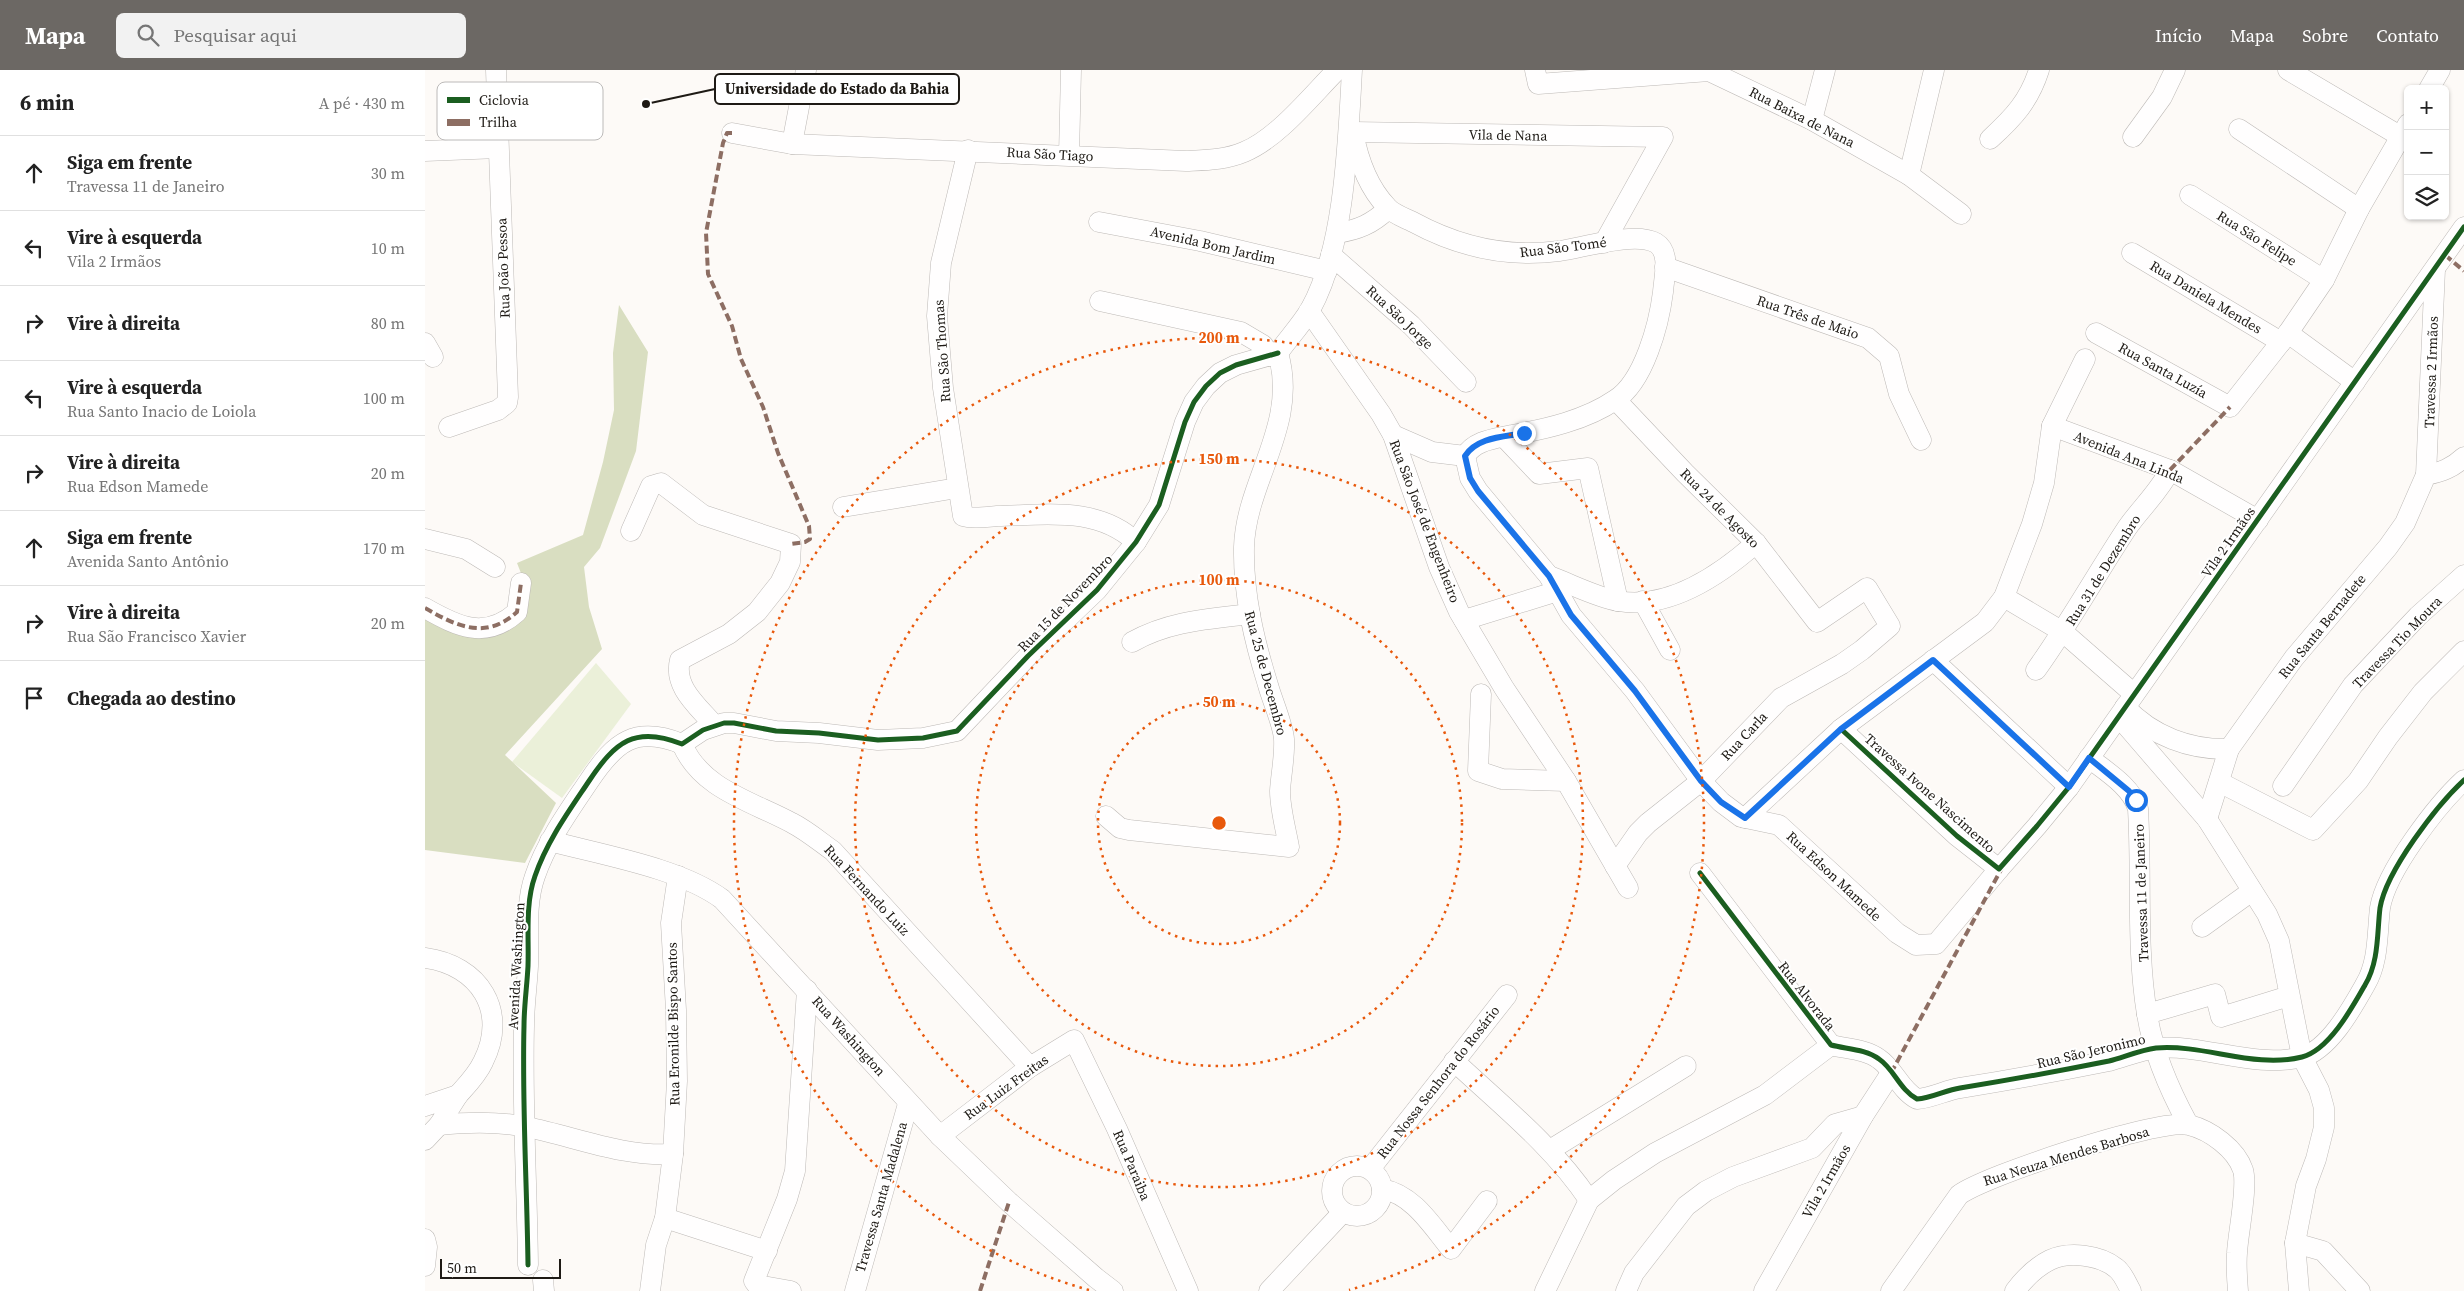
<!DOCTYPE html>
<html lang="pt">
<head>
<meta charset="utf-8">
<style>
	body { margin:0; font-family:"Source Serif 4",serif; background:#f2f2f2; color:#222 }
	.controls { position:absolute; right:15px; top:15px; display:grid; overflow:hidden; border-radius:8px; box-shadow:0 1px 4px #0004 }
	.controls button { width:45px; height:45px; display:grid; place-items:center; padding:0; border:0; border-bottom:1px solid #e0e0e0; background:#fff; color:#222; font:25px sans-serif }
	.scale { position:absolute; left:15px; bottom:12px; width:121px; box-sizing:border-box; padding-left:5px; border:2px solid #1e1a15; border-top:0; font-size:14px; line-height:18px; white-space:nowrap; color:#1e1a15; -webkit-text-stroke:4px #fff; paint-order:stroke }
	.stop { position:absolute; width:15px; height:15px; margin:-11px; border:4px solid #1a73e8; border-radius:50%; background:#fff }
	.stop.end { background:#1a73e8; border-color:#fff; box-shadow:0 1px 5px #0008 }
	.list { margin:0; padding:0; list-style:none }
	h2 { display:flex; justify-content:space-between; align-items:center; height:65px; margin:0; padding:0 20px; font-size:21px }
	h2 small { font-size:16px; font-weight:400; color:#767676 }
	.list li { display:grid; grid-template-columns:32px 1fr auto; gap:15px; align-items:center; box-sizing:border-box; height:75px; padding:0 20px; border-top:1px solid #e0e0e0 }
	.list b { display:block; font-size:19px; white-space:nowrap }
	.list p { margin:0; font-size:16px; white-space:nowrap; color:#767676 }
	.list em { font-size:16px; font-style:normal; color:#767676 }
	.icon { flex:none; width:28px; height:28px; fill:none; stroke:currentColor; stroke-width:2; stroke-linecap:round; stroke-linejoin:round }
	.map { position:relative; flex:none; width:2039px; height:1221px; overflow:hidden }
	header { display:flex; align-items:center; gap:30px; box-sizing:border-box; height:70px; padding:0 25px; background:#6c6864; color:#fff }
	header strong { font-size:24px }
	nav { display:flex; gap:28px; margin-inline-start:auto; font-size:18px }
	.search { width:350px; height:45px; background:#f2f2f2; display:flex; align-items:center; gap:12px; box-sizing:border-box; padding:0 18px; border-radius:8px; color:#767676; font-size:19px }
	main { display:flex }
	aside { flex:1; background:#fff }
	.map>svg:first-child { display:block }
</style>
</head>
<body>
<header>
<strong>Mapa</strong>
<div class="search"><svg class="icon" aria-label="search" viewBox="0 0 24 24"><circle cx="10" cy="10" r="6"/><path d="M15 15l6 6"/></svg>Pesquisar aqui</div>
<nav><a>Início</a><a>Mapa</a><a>Sobre</a><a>Contato</a></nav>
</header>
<main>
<aside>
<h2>6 min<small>A pé · 430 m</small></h2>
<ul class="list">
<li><svg class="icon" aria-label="ahead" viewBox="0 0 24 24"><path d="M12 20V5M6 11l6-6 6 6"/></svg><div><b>Siga em frente</b><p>Travessa 11 de Janeiro</p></div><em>30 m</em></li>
<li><svg class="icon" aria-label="left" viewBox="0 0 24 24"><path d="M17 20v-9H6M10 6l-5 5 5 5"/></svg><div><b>Vire à esquerda</b><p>Vila 2 Irmãos</p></div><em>10 m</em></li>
<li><svg class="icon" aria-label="right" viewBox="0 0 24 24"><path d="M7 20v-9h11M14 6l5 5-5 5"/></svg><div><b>Vire à direita</b></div><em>80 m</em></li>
<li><svg class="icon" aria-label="left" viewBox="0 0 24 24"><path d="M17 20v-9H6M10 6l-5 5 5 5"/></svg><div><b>Vire à esquerda</b><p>Rua Santo Inacio de Loiola</p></div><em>100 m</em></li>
<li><svg class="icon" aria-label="right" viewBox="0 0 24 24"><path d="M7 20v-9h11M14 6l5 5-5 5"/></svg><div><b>Vire à direita</b><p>Rua Edson Mamede</p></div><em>20 m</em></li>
<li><svg class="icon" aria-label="ahead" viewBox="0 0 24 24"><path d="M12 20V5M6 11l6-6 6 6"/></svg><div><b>Siga em frente</b><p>Avenida Santo Antônio</p></div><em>170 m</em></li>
<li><svg class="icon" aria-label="right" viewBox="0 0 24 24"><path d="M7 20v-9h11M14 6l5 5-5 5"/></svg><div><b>Vire à direita</b><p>Rua São Francisco Xavier</p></div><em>20 m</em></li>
<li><svg class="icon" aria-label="arrive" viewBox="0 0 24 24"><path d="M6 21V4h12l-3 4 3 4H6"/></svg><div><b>Chegada ao destino</b></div></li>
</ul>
</aside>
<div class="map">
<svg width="2039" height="1221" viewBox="0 0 2039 1221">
	<rect width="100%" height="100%" fill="#fdfaf7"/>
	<polygon fill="#ebf0d9" points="171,593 206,634 137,728 87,692"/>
	<polygon fill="#d9dec1" points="194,235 223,282 211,381 175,478 159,497 164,537 177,579 80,685 131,733 100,793 0,780 0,540 63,565 101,516 92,493 158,465 178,392 189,340 188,283"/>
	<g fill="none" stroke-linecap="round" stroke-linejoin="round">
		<defs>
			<g id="minor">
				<polyline points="1110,0 1113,14 1284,1 1387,50 1484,105 1536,144"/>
				<polyline points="1863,0 1975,66"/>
				<polyline points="2004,19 2015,0"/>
				<polyline points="1387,50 1400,0"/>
				<polyline points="1814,59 1934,139"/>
				<path d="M924,62H928C933,89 943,117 962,137C968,144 980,148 988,152C1034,177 1082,188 1134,181C1157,178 1210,161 1231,173C1246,182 1239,207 1238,222C1234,254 1219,312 1190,330C1161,350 1121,359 1087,365C1069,369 1050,370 1040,386"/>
				<polyline points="928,62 1238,67 1179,173"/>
				<path d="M307,63L367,74L761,91C781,90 800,90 819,82C853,68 886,26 912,0"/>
				<polyline points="1708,67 1737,27 1750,0"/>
				<path d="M1565,69C1589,47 1604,31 1614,0"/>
				<polyline points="367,74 381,0"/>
				<path d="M543,80L516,193L512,246L518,318L538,446C547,449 561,447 572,446C621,445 672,436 711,472"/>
				<polyline points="0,81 73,78"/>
				<polyline points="644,85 646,0"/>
				<polyline points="1484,105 1509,0"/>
				<polyline points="1765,125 1899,210"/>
				<polyline points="674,152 775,171 902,201"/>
				<path d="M912,163C933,160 947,154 963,139"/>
				<polyline points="1707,183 1856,272"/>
				<polyline points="906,185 986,255 1041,312"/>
				<polyline points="1240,197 1443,268 1464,286 1474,324 1496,370"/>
				<polyline points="675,231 816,262 838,275 845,286"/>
				<polyline points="884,241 956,344 968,365 1014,497 1034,542 1079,618 1141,711 1203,818"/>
				<polyline points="1671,263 1805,337 1863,263 1899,210 1934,139 1983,54"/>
				<polyline points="1863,263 1930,312"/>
				<polyline points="0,273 8,287"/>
				<path d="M853,283C863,269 876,255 885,240C920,178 923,71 927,0"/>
				<polyline points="1627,356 1745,400 1833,450"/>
				<polyline points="24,357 73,340 82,333 83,327 71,0"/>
				<polyline points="968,365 1007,382 1040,386"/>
				<polyline points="1079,367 1114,404 1163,398 1193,531"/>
				<polyline points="1040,386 1045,408 1053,421 1124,506 1146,545 1210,621 1276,711 1296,732 1316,747 1354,755 1472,863 1491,875 1511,874 1574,799"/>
				<polyline points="2001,405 2010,199"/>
				<polyline points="418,437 532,418"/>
				<path d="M206,461L226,416L236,413L278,445L366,474L365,492L355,513L332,542L304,564L255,590C248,617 273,636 289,655"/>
				<polyline points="0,469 41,479 70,497"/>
				<path d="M1124,506C1144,513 1173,528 1193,531C1244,540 1296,504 1331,473"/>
				<polyline points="1579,527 1638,562 1709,624"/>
				<polyline points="1218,531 1245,580"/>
				<path d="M0,538C33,557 61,570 92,542L96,513"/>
				<polyline points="1039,550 1133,521"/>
				<path d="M707,572C744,551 783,549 825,544"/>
				<polyline points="1508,590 1644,717"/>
				<path d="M1611,600C1644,554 1671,505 1702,458C1715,439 1734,422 1745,400"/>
				<polyline points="1056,624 1053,701 1077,709 1141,711"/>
				<path d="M1700,637C1727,666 1765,680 1804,679"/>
				<polyline points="1694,647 1782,749 1842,844 1854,871 1877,987 1894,1020 1899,1038 1899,1057 1891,1089 1881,1116 1870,1173 1874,1221"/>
				<polyline points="1416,659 1532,766 1574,799 1612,756 1644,717 2039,157"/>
				<path d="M257,674C276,719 326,731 367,753C381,760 394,771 408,781L605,997"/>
				<path d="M1664,688C1682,702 1707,717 1713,739C1717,806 1711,878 1722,944C1728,982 1745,1021 1763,1054"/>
				<polyline points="1794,712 1888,760 1933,711 1963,667 1998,622 2039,581"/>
				<polyline points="1858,716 1928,615 1993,546 2039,505"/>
				<path d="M681,746L695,758L704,760L864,777C861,760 855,739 855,721C856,704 860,686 859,669C858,654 847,630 843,615C829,570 818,524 819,477C821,410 874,355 853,283"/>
				<polyline points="1320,748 1416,659 1560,552 1579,527 1607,454 1619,413 1627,356 1660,289"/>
				<path d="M1782,749L1804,679L1869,588L1963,477L1980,453L2001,405C2017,402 2027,398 2039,387"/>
				<path d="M125,771C177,785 255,798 297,829L515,1066L584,1132L671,1208L688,1221"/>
				<polyline points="1190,796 1213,763 1223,753 1276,711 1356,628 1417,594 1437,580 1465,556 1442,518 1392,552 1331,473 1260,403 1191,330"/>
				<path d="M1275,803L1406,975C1421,979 1441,979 1454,989C1469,999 1475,1020 1492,1029C1507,1028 1521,1020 1535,1018C1585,1010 1634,1001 1684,991C1699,987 1716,980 1731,978C1780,974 1829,999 1877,987C1904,980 1927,938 1940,915C1954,892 1952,863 1955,838C1961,801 2012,735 2039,710"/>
				<polyline points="1777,857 1827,821"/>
				<path d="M0,888C54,895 84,941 58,992C52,1005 42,1015 33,1025"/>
				<polyline points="1722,944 1790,924 1796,947 1864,926"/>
				<path d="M1029,991C1076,1035 1128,1076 1164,1130"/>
				<polyline points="0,1036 33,1025 14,1055 0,1070"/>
				<path d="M14,1055C43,1052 72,1051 102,1057C151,1067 197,1087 248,1084"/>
				<polyline points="515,1066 605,997 649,970 692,1059 763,1221"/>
				<polyline points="1125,1080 1261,996"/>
				<circle cx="932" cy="1121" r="25"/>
				<polyline points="945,1099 1082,925"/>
				<path d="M957,1119C988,1124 1007,1156 1026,1179L1062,1131"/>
				<polyline points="240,1148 342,1181"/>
				<polyline points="0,1169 2,1177 0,1196"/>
				<polyline points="1870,1173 1898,1181 1935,1221"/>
				<path d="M103,1195C102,1115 97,1036 99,956C99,936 102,916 103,896C104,866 100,834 110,806C122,771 144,741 164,711C190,672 210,655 257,674L278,660L299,653H309L351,661L394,663L453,670L498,668L532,661L603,586L672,520L711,472L734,435L760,352L769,332L781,316L795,303L811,295L853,283"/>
				<polyline points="118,1210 119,1221"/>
				<polyline points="225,1221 231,1175 240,1148 248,1084 252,1011 251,940 246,853 253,806"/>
				<polyline points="366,1221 332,1215 329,1211 362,1129 370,1101 382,920"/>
				<polyline points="430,1221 483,1034"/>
				<polyline points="844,1221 918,1142"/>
				<polyline points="1120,1221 1164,1130 1189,1110 1230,1083 1340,1025 1406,975"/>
				<polyline points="1201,1221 1209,1203 1261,1136 1281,1121 1308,1107 1387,1078 1410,1054 1438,1046"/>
				<polyline points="1339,1221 1438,1046 1466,1003"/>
				<path d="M1466,1221L1534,1125C1561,1105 1734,1048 1764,1055C1785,1060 1811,1079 1818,1100C1823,1117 1813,1163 1812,1183C1811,1195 1812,1209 1813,1221"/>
				<path d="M1590,1221C1599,1209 1611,1197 1625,1190C1644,1181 1675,1185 1691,1198C1698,1203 1702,1214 1706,1221"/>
			</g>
		</defs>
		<use href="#minor" stroke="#bdb9b6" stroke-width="21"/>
		<use href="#minor" stroke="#fffefe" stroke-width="20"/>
		<g stroke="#8d6e63" stroke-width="4" stroke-dasharray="8 4" stroke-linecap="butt">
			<polyline points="307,63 302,63 298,73 281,163 283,204 307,256 316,289 338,337 353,383 384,456 385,469 380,472 366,474"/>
			<polyline points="2020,185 2039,201"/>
			<polyline points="1745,400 1805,337"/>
			<path d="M0,538C33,557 61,570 92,542L96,513"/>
			<polyline points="1466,1003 1578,796"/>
			<polyline points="555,1221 584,1132"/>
		</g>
		<defs>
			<g id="cycleway">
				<polyline points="1416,659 1532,766 1574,799 1612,756 1644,717 2039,157"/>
				<path d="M1275,803L1406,975C1421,979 1441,979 1454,989C1469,999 1475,1020 1492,1029C1507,1028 1521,1020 1535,1018C1585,1010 1634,1001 1684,991C1699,987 1716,980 1731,978C1780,974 1829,999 1877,987C1904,980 1927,938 1940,915C1954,892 1952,863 1955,838C1961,801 2012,735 2039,710"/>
				<path d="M103,1195C102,1115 97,1036 99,956C99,936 102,916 103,896C104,866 100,834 110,806C122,771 144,741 164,711C190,672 210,655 257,674L278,660L299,653H309L351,661L394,663L453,670L498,668L532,661L603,586L672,520L711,472L734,435L760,352L769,332L781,316L795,303L811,295L853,283"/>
			</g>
		</defs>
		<use href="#cycleway" stroke="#fff" stroke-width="8"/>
		<use href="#cycleway" stroke="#1b5e20" stroke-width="5"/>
	</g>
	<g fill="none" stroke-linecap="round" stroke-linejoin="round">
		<path stroke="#1a73e8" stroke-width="6" d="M1099,363C1079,367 1052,367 1040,386L1045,408L1053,421L1124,506L1146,545L1210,621L1276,711L1296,732L1320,748L1416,659L1508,590L1644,717L1664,688L1704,721L1711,730"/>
	</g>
	<g fill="none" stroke="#e8590c" stroke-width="2.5" stroke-dasharray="2.5 5">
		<circle cx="794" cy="753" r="121"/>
		<circle cx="794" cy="753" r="243"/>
		<circle cx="794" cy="753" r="364"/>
		<path d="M664 1220A485 485 0 1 1 924 1220"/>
	</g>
	<g text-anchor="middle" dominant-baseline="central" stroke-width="4" stroke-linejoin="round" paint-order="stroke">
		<g font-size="14" fill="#1e1a15" stroke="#fff">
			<text transform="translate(1377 47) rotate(27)">Rua Baixa de Nana</text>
			<text transform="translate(1083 65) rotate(1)">Vila de Nana</text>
			<text transform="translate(625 84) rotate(3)">Rua São Tiago</text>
			<text transform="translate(1832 168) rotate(32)">Rua São Felipe</text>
			<text transform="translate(788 175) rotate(13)">Avenida Bom Jardim</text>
			<text transform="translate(1138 177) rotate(-7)">Rua São Tomé</text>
			<text transform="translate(78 198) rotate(-92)">Rua João Pessoa</text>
			<text transform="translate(1781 227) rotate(31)">Rua Daniela Mendes</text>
			<text transform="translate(975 247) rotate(43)">Rua São Jorge</text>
			<text transform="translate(1383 247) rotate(19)">Rua Três de Maio</text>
			<text transform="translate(517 281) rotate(-94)">Rua São Thomas</text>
			<text transform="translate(1738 300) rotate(29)">Rua Santa Luzía</text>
			<text transform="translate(2006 302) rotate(-88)">Travessa 2 Irmãos</text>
			<text transform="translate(1704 387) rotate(22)">Avenida Ana Linda</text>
			<text transform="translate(1295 438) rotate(45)">Rua 24 de Agosto</text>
			<text transform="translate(1000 451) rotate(69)">Rua São José de Engenheiro</text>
			<text transform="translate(1803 472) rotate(-55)">Vila 2 Irmãos</text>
			<text transform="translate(1678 500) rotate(-58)">Rua 31 de Dezembro</text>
			<text transform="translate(640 533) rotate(-46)">Rua 15 de Novembro</text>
			<text transform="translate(1897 556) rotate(-51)">Rua Santa Bernadete</text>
			<text transform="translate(1972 572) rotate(-46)">Travessa Tio Moura</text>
			<text transform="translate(841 603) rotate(75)">Rua 25 de Decembro</text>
			<text transform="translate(1319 666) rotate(-47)">Rua Carla</text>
			<text transform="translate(1505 723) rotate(42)">Travessa Ivone Nascimento</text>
			<text transform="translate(1409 806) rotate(43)">Rua Edson Mamede</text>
			<text transform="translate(442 820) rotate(47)">Rua Fernando Luiz</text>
			<text transform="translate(1716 823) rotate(-92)">Travessa 11 de Janeiro</text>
			<text transform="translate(91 896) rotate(-87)">Avenida Washington</text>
			<text transform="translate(1382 926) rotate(52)">Rua Alvorada</text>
			<text transform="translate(248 954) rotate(-91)">Rua Eronilde Bispo Santos</text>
			<text transform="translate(424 966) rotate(48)">Rua Washington</text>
			<text transform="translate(1666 981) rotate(-13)">Rua São Jeronimo</text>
			<text transform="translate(1013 1012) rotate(-52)">Rua Nossa Senhora do Rosário</text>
			<text transform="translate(581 1017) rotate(-36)">Rua Luiz Freitas</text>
			<text transform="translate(1641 1086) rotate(-17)">Rua Neuza Mendes Barbosa</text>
			<text transform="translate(707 1095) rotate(67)">Rua Paraiba</text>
			<text transform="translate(1401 1111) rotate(-60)">Vila 2 Irmãos</text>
			<text transform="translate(456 1127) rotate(-74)">Travessa Santa Madalena</text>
		</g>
	</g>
	<rect x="12" y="12" width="166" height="58" rx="8" fill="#fff" stroke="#bcbab9" stroke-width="1"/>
	<rect x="22" y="27" width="23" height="6" fill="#1b5e20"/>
	<rect x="22" y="49" width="23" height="7" fill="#8d6e63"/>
	<g font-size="14" fill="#1e1a15">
		<text x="54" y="35">Ciclovia</text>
		<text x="54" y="57">Trilha</text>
	</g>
	<circle cx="794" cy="753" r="8" fill="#e8590c" stroke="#fff" stroke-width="2.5"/>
	<g font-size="15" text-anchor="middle" font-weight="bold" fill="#e8590c" stroke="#fff" stroke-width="4" stroke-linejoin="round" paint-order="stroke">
		<text x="794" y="273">200 m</text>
		<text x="794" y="394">150 m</text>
		<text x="794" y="515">100 m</text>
		<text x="794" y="637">50 m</text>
	</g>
	<path fill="none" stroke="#1e1a15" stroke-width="2" d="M221 34L290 19"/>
	<circle fill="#1e1a15" stroke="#fff" stroke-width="2" cx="221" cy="34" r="5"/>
	<rect fill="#fff" stroke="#1e1a15" stroke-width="2" x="290" y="4" width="244" height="30" rx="5"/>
	<g font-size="15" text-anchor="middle" font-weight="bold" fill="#1e1a15">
		<text x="412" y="24">Universidade do Estado da Bahia</text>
	</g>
</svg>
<div class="controls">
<button>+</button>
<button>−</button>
<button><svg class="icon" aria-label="layers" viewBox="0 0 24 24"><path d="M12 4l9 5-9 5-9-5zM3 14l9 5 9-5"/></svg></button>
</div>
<div class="scale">50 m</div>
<div class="stop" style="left:1711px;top:730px"></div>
<div class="stop end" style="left:1099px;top:363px"></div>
</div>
</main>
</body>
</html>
